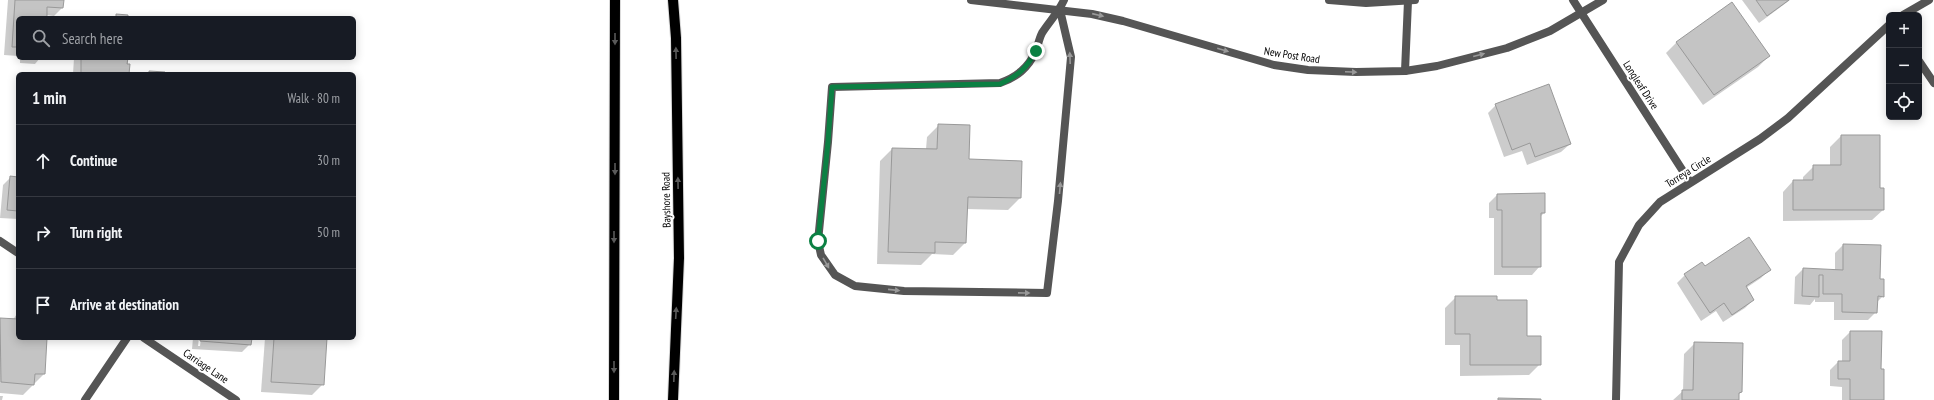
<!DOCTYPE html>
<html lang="en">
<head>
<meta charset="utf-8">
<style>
	body { margin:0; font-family:"PT Sans Narrow",sans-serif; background:#20242c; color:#f1f3f6 }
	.controls { position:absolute; right:12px; top:12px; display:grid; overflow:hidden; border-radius:6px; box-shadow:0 2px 10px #0003 }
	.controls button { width:36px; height:36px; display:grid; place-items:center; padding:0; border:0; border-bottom:1px solid #363941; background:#171b24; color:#f1f3f6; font:20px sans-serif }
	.stop { position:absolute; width:12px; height:12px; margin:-9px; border:3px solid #0b8043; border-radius:50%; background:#fff }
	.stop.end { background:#0b8043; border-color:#fff; box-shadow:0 1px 4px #0008 }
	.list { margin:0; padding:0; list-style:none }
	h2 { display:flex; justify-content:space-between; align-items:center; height:52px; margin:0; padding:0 16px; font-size:17px }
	h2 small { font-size:13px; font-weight:400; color:#9ea1a6 }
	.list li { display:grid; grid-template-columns:26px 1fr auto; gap:12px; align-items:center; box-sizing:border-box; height:72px; padding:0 16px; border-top:1px solid #363941 }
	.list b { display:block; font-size:15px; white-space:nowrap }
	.list em { font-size:13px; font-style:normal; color:#9ea1a6 }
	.icon { flex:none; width:22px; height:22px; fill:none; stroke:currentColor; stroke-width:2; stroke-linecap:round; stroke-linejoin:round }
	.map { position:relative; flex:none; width:1934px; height:400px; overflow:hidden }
	.search { position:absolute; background:#171b24; box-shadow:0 2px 10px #0003; left:16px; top:16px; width:340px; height:44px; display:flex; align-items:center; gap:10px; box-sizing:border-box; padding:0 14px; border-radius:6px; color:#9ea1a6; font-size:15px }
	.panel { position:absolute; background:#171b24; box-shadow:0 2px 10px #0003; left:16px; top:72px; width:340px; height:268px; border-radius:6px }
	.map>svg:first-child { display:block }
</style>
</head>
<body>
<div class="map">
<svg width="1934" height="400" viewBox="0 0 1934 400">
	<rect width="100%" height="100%" fill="#fff"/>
	<g fill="#0003">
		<polygon points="8,0 63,0 62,8 54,16 46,15 46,18 18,18 18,56 4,55"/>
		<polygon points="1742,0 1790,0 1759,23"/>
		<polygon points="1677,42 1769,56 1758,67 1703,105 1666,53"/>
		<polygon points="20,58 40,58 35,64 20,63"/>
		<polygon points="74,58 128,58 128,74 73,74"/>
		<polygon points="1496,105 1570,144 1561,152 1527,165 1522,151 1504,157 1488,113"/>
		<polygon points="939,125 968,160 1021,162 1020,198 1008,210 966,209 965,243 953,255 932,254 921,265 877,264 880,161 892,149 926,149 927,137"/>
		<polygon points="1841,136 1879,190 1883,210 1872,220 1783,221 1783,192 1793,181 1803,181 1803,177 1814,166 1830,166 1830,147"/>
		<polygon points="18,161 18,219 0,218 3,185 11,177 17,177"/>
		<polygon points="1544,194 1544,213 1540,217 1540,266 1532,275 1494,275 1494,218 1489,218 1489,203 1497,195"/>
		<polygon points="1843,245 1879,280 1883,296 1876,303 1876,312 1868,320 1834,320 1834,302 1815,302 1815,299 1810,305 1794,304 1795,277 1803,269 1835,271 1835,253"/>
		<polygon points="1704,267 1769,270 1761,278 1746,288 1753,300 1745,308 1723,322 1716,311 1701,321 1677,283 1685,275"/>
		<polygon points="1456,297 1496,301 1526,337 1540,364 1529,375 1460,376 1460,345 1445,345 1445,308"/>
		<polygon points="18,312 18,338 46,338 44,374 23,395 0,393 0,319 13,320"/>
		<polygon points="1850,332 1880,370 1883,400 1842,400 1842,387 1830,386 1830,370 1838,362 1842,362 1842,340"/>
		<polygon points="193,338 199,338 198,346 200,346 201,338 251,338 250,344 242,352 192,349"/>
		<polygon points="265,338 326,338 323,384 312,395 261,392"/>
		<polygon points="1695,343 1741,392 1738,395 1738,400 1673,400 1683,391 1684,354"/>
		<polygon points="0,396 3,396 2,400 0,400"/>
	</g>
	<g fill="#c4c4c4" stroke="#999">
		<polygon points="15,0 64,0 63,8 47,7 47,18 18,18 18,47 12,47"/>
		<polygon points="1756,0 1789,0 1767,16"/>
		<polygon points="1732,2 1770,56 1714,95 1676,42"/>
		<polygon points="116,14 128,15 128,18 116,18"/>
		<polygon points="81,58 128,58 127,64 130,64 129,74 81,74"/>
		<polygon points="149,71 165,72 165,73 181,74 149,74"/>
		<polygon points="1549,84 1571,144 1535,157 1530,143 1512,150 1495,104"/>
		<polygon points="938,124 970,125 969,159 1022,161 1021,198 968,197 966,243 935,242 935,253 888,252 892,148 937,149"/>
		<polygon points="1841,135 1880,135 1880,188 1884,188 1884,210 1793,210 1793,180 1813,180 1813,165 1841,165"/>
		<polygon points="10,176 18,177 18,211 7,210"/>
		<polygon points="1545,193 1545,213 1541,213 1541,267 1502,267 1502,210 1497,210 1497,194"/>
		<polygon points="1749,237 1771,270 1746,286 1754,300 1732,315 1724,303 1710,313 1684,274 1702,262 1705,266"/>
		<polygon points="1843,244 1881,245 1880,279 1884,279 1884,297 1878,296 1877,313 1842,312 1842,294 1823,294 1823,275 1819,275 1819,297 1802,296 1803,268 1843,270"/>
		<polygon points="1455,296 1497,296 1497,300 1527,300 1527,336 1541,336 1541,365 1470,365 1470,334 1455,334"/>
		<polygon points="0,318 18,319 18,338 47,338 45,374 35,374 34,385 1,382"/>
		<polygon points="1850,331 1882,331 1881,369 1884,369 1884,400 1850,400 1850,379 1838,379 1838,361 1850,361"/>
		<polygon points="200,338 252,338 251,345 200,341"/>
		<polygon points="274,338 327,338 324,385 271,382"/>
		<polygon points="1694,342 1743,343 1742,392 1739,393 1739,400 1682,400 1682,390 1693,390"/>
		<polygon points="1498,398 1541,399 1541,400 1498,400"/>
	</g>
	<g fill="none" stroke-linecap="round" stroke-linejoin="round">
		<defs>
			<g id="primary">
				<polyline points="614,400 615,0"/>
				<polyline points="673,400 679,258 676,38 673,0"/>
			</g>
		</defs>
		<use href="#primary" stroke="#dbdbdb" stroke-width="12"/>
		<path stroke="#555" stroke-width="8" d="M1060,10L1071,57L1058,201L1047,293L904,291L855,286L835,275L821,255L818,241L828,142L832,87L1000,83C1017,77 1028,68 1036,51C1038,45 1039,39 1042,33C1049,22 1058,13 1064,0"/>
		<g stroke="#555" stroke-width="8">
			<polyline points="971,0 1092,14 1123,21 1274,65 1308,70 1356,72 1405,71 1437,66 1507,48 1550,31 1603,0"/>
			<polyline points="1329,0 1366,3 1415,0"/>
			<polyline points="1573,0 1690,182"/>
			<polyline points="1903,15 1929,0"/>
			<polyline points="1919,61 1934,83"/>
			<polyline points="1405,71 1408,1"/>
			<polyline points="0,241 18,253"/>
			<polyline points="144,338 236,400"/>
			<polyline points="85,400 127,338"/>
			<polyline points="1616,400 1619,262 1639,225 1660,202 1760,139 1788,118 1889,25"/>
		</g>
		<use href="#primary" stroke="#000" stroke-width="10"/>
	</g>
	<defs><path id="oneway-solid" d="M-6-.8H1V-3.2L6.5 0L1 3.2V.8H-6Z"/></defs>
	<g fill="#999">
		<use href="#oneway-solid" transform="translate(1098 15) rotate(13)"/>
		<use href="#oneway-solid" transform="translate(1223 50) rotate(16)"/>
		<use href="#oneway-solid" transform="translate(1479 55) rotate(-15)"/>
		<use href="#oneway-solid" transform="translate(1070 58) rotate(-92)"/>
		<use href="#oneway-solid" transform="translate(1351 72) rotate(2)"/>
		<use href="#oneway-solid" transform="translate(1060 188) rotate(-85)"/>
		<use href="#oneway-solid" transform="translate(826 263) rotate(60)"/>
		<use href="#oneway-solid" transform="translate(894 290) rotate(6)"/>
		<use href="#oneway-solid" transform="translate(1024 293) rotate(1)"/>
	</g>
	<g fill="#595959">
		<use href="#oneway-solid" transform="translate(615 39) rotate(90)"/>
		<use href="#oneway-solid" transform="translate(676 53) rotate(-91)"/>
		<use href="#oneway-solid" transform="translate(615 169) rotate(90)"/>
		<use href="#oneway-solid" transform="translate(678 183) rotate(-91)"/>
		<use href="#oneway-solid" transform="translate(614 237) rotate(90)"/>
		<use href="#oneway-solid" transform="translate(676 313) rotate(-87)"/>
		<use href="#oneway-solid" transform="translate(614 367) rotate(90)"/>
		<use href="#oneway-solid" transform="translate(674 376) rotate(-88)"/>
	</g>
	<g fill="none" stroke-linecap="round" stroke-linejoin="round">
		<path stroke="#0b8043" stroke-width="5" d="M818,241L828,142L832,87L1000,84C1019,75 1026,69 1036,51"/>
	</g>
	<g text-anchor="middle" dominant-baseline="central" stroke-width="4" stroke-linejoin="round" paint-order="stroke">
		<g font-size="11" fill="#000" stroke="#fff">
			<text transform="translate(1292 55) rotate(9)">New Post Road</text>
			<text transform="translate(1641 85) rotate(57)">Longleaf Drive</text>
			<text transform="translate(1688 171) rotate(-32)">Torreya Circle</text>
			<text transform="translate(666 200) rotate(-91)">Bayshore Road</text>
			<text transform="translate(206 366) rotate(34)">Carriage Lane</text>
		</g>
	</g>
</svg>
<div class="controls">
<button>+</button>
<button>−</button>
<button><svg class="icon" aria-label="locate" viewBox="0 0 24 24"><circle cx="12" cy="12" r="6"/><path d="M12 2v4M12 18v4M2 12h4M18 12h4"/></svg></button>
</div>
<div class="stop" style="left:818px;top:241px"></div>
<div class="stop end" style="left:1036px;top:51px"></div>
<div class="search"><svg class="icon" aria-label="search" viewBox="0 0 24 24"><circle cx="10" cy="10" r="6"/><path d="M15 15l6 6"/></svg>Search here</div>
<section class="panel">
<h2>1 min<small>Walk · 80 m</small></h2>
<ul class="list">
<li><svg class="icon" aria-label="ahead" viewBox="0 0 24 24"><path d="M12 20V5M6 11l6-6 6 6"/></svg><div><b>Continue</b></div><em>30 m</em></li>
<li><svg class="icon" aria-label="right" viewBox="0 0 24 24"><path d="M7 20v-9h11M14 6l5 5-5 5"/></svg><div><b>Turn right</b></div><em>50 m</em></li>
<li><svg class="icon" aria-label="arrive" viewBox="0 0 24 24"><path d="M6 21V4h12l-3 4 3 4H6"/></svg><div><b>Arrive at destination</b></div></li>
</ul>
</section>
</div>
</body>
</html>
